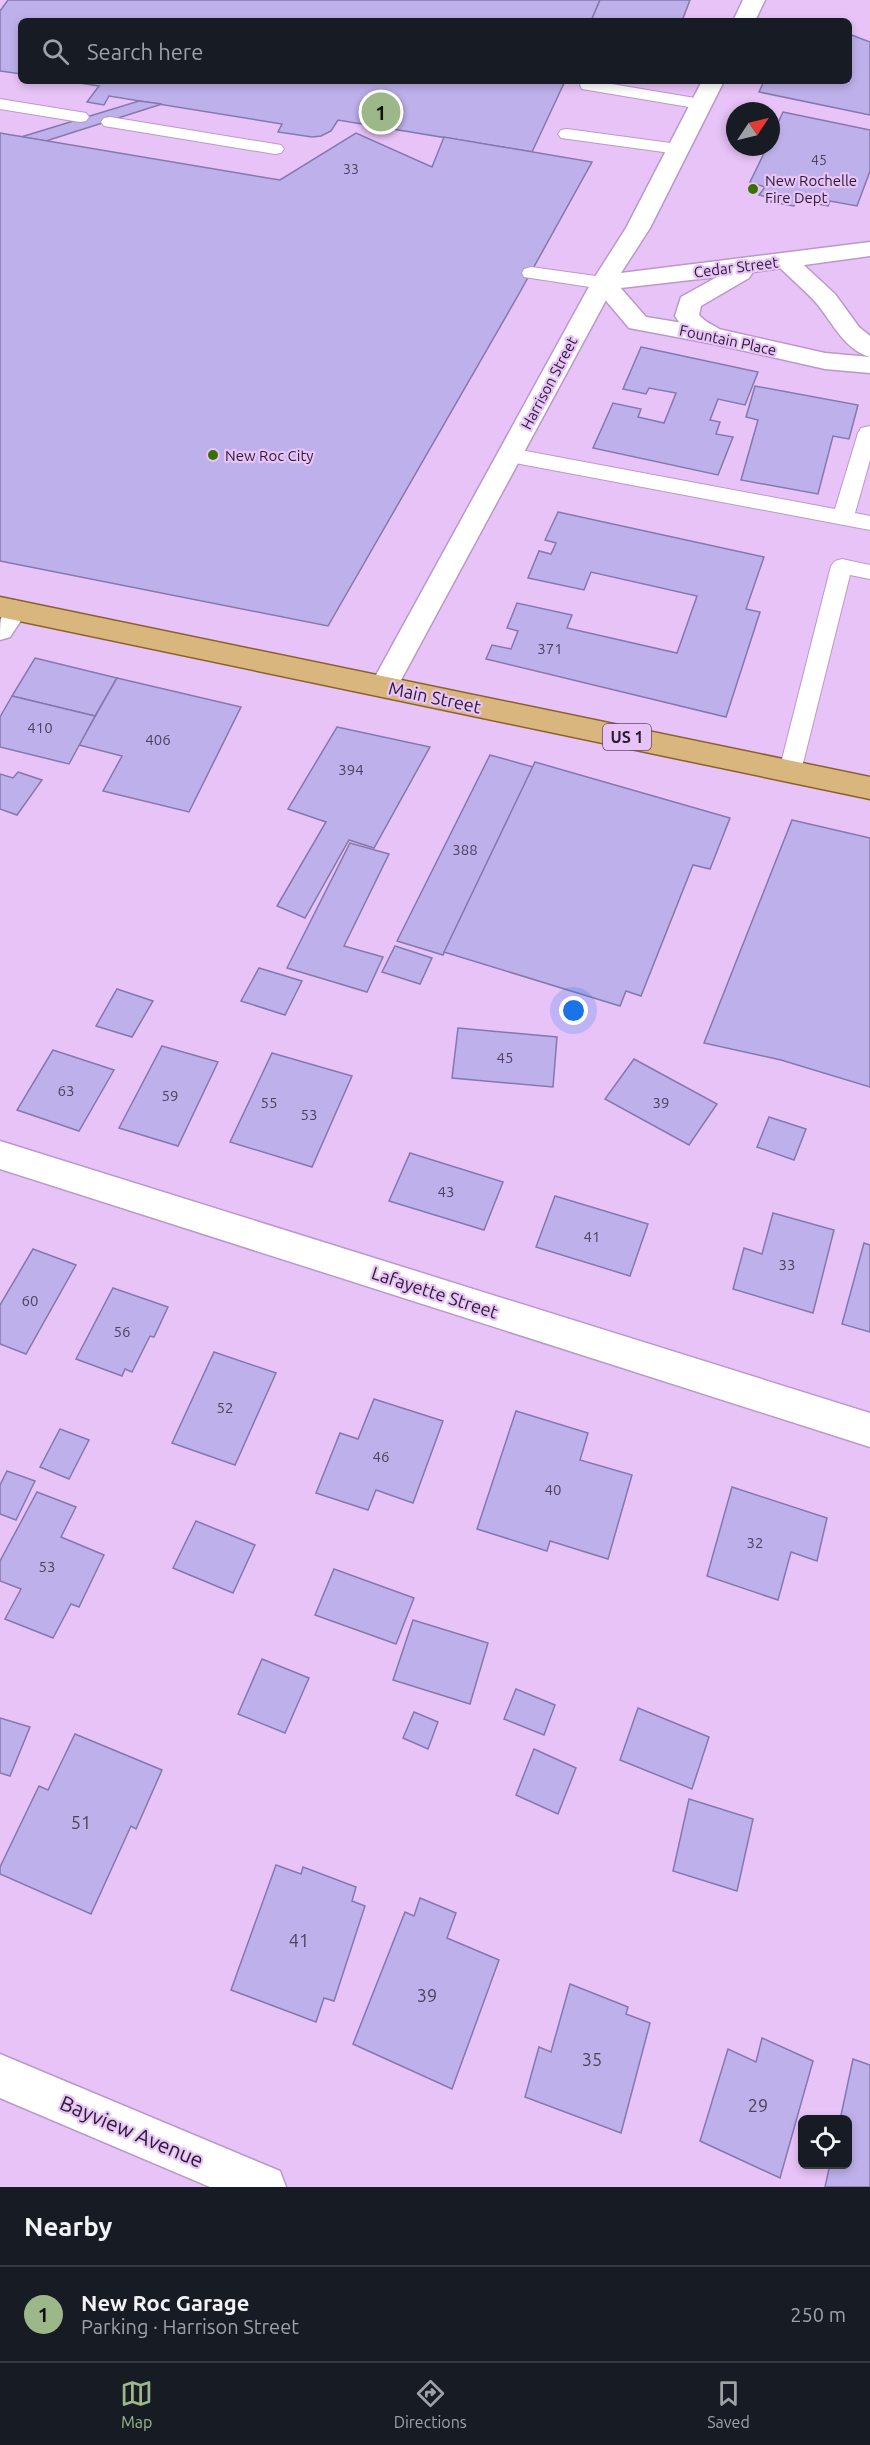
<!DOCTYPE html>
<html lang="en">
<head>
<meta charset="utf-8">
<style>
	body { margin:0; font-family:Ubuntu,sans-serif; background:#20242c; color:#f1f3f6 }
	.controls { position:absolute; right:18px; bottom:18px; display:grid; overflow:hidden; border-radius:9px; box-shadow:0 3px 9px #0003 }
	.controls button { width:54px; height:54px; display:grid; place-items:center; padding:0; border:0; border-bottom:2px solid #363941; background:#171b24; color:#f1f3f6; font:30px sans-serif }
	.compass { position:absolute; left:726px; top:102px; width:54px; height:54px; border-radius:50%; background:#171b24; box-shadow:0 3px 9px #0003; rotate:55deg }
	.you { position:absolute; left:574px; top:1011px; width:21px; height:21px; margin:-15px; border:4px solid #fff; border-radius:50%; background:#1a73e8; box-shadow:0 0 0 9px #1a73e833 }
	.badge { display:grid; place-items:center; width:39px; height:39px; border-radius:50%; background:#9db888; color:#111; font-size:20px; font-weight:700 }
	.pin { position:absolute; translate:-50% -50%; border:3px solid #fff; box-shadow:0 2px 6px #0006 }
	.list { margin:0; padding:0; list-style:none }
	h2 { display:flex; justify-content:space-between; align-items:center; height:78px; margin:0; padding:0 24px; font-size:26px }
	h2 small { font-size:20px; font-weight:400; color:#9ea1a6 }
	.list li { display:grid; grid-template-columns:39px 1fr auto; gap:18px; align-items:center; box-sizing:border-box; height:96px; padding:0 24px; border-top:2px solid #363941 }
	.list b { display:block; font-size:22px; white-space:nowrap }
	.list p { margin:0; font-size:20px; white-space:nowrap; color:#9ea1a6 }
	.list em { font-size:20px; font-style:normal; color:#9ea1a6 }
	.icon { flex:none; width:33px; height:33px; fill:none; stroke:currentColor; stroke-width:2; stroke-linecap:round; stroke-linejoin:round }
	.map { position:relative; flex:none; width:870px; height:2187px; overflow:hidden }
	.search { position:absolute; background:#171b24; box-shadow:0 3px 9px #0003; left:18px; right:18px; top:18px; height:66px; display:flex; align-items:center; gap:15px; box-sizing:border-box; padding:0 21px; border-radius:9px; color:#9ea1a6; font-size:22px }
	.sheet { height:174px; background:#171b24 }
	nav { display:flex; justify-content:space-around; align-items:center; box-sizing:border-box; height:84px; border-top:2px solid #363941; background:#171b24; font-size:16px; color:#9ea1a6 }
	nav a { display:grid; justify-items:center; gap:3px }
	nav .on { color:#9db888 }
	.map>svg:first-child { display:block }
</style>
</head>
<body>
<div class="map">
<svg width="870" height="2187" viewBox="0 0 870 2187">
	<rect width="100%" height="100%" fill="#e8c3f8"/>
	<g fill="#beb0ea" stroke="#8578ad" stroke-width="1.5">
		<polygon points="8,0 600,0 591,21 21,21 21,74 0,71 0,11"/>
		<polygon points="600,0 690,0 682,21 591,21"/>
		<polygon points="849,34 870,42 870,115 759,92 764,81 849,81"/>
		<polygon points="67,81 565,81 532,152 338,120 331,131 321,136 312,137 278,132 282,124 109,96 104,105 87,102 99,86"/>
		<polygon points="139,101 162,104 46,141 21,137"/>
		<polygon points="783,112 870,130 870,171 857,206 830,201 828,206 797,200 794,206 771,202 772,198 759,195 765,187 750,182 767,147 771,147 771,138"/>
		<polygon points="0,133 280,180 356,133 432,167 444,137 592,162 520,292 328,626 0,561"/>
		<polygon points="641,347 758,372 745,405 718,399 710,420 720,422 716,434 733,437 718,475 593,448 613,403 641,409 638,417 664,423 676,393 649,388 646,394 623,389"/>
		<polygon points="755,386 858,405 849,439 833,436 818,494 741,480 758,420 746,417"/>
		<polygon points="558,512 764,557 746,609 760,612 726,717 486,659 492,645 511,649 518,631 507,628 517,603 572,615 567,628 677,653 697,596 591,572 584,590 528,578 539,551 551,554 556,543 545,540"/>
		<polygon points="35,658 117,678 95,716 12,696"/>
		<polygon points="117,678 241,707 189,812 103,791 122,756 79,745"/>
		<polygon points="12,696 95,716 69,764 0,747 0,717"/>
		<polygon points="337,727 430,747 374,848 349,840 305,918 277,906 326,822 288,809"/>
		<polygon points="490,755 533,767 443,955 397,941"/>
		<polygon points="535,762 730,818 710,869 693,865 641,996 626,991 620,1006 444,952"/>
		<polygon points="18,772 42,780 17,815 0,809 0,774 13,778"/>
		<polygon points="792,820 870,838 870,1087 781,1060 704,1043"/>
		<polygon points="350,843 389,854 344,946 383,957 367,992 287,968"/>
		<polygon points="395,946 432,958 420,984 382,972"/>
		<polygon points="259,968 302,981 285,1015 241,1001"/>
		<polygon points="117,989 153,1001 132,1037 96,1026"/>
		<polygon points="458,1028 557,1037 553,1087 452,1078"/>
		<polygon points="162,1046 218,1062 178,1146 119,1128"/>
		<polygon points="53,1050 114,1070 79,1131 17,1110"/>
		<polygon points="272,1053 352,1076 312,1167 230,1142"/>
		<polygon points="634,1059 717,1104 689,1145 605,1099"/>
		<polygon points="769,1117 806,1129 794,1160 757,1147"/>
		<polygon points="410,1153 503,1182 484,1230 389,1201"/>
		<polygon points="555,1196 648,1224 630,1276 536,1247"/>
		<polygon points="773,1213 834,1230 813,1313 733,1289 744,1248 762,1254"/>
		<polygon points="864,1243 870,1245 870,1332 842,1324"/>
		<polygon points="33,1249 76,1265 26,1354 0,1344 0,1305"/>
		<polygon points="113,1288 168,1307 154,1337 150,1336 132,1372 125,1369 122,1376 76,1359"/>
		<polygon points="214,1352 276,1373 235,1465 172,1443"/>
		<polygon points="374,1399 443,1421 413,1503 376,1490 368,1510 316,1493 340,1433 358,1439"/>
		<polygon points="516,1411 588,1433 580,1460 632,1475 608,1559 550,1541 547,1551 477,1529"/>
		<polygon points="60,1429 89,1440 69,1479 40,1467"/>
		<polygon points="7,1471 35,1481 16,1520 0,1514 0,1485"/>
		<polygon points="732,1487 827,1518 817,1561 791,1552 778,1600 707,1576"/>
		<polygon points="37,1492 76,1507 61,1537 104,1555 79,1607 71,1604 53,1638 5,1619 21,1589 0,1581 0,1561"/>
		<polygon points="196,1521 255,1545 233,1593 173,1568"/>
		<polygon points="334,1569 414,1598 396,1644 315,1615"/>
		<polygon points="413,1620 488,1643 470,1704 393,1680"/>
		<polygon points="262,1659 309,1678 285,1733 238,1714"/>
		<polygon points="516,1689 555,1705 544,1735 504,1719"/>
		<polygon points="638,1708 709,1737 692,1789 620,1760"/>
		<polygon points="414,1712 438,1722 428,1749 403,1738"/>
		<polygon points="0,1718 30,1727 10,1776 0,1773"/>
		<polygon points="75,1734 162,1770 136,1829 131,1826 91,1914 0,1874 0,1867 39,1786 48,1790"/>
		<polygon points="534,1749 576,1768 558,1814 516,1795"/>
		<polygon points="689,1799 753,1819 737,1891 673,1871"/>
		<polygon points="276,1865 301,1874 303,1867 356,1887 352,1901 365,1906 334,2001 324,1998 316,2022 231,1990"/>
		<polygon points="420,1898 456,1913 447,1938 499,1960 452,2089 353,2044 405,1912 414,1916"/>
		<polygon points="570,1984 628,2007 626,2014 650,2023 621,2133 525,2097 539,2047 551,2052"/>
		<polygon points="762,2038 813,2061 780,2178 700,2141 728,2049 756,2062"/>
		<polygon points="853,2059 870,2065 870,2187 825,2187 830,2164 848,2164 848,2120 840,2120"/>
	</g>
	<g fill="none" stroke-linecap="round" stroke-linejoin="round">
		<defs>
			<g id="service">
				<polygon points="582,81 594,81 701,99 707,100 710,104 707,108 701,109 588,90 582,89 580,85"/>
				<polygon points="0,99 80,112 86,113 89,117 86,121 80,122 0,109"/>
				<polygon points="110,117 275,144 281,145 284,149 281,153 275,154 104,126 101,122 104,118"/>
				<polygon points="567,129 678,144 684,145 687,149 684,153 678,154 561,138 558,134 561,130"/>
				<polygon points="531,267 603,277 610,279 612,283 610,287 603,289 524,277 522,273 524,269"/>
				<polygon points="870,426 870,460 855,513 870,516 870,530 510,462 503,460 500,455 503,450 510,448 835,509 858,433 861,428"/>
				<polygon points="842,559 870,565 870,579 850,575 801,771 798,777 790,780 782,777 779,771 831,566 835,561"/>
			</g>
			<g id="minor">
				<path d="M786,254L794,256L835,294L859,327L870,336V357C845,350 833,324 818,305C806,291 791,279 778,266L774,261L778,256Z"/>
				<polygon points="603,276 612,278 646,317 714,328 825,353 870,357 870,373 825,369 714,344 629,328 591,283 594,278"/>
				<polygon points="0,1141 870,1413 870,1447 0,1169"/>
				<polygon points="0,2054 280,2171 286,2187 210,2187 0,2098"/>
			</g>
			<g id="tertiary">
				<polygon points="743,0 765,0 755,21 733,21"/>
				<path d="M702,81H724L650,228L621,273L870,242V256L753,272L749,278L701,306L699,315C707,325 720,326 726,336L723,341C703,347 685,332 675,316L681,297L717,277L612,289L394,693L384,696L374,693L370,686L591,283L626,228Z"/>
				<path d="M14,600L24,603L28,610L10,637L0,640C0,622 0,606 14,600Z"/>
			</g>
			<polygon id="primary" points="0,597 870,777 870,799 0,617"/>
		</defs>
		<use href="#service" stroke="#bb98ca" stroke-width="2"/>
		<use href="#minor" stroke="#bb98ca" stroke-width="3"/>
		<use href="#tertiary" stroke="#bb98ca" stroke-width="3"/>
		<use href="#primary" stroke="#8a612a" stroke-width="3"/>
		<use href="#service" fill="#fff" fill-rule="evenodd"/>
		<use href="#minor" fill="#fff" fill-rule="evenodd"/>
		<use href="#tertiary" fill="#fff" fill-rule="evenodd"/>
		<use href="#primary" fill="#d8b67d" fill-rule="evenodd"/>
	</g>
	<g fill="#367101" stroke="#e8c3f8" stroke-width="2">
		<circle cx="753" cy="189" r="6"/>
		<circle cx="213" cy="455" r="6"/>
	</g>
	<g text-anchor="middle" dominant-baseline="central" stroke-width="4.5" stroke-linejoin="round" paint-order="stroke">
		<g font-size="14" fill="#4f415e">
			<text x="819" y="160">45</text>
			<text x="351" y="169">33</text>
		</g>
		<g font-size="15" fill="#2a1c30" stroke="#e8c3f8" text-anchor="start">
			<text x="765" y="180">New Rochelle<tspan x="765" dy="17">Fire Dept</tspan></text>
			<text x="225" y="455">New Roc City</text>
		</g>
		<g font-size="15" fill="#2a1c30" stroke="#e8c3f8">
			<text transform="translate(736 267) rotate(-7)">Cedar Street</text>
			<text transform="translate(728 340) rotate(12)">Fountain Place</text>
			<text transform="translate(549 383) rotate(-62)">Harrison Street</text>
		</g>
		<g font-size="15" fill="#4f415e">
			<text x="550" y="648">371</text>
			<text x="40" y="727">410</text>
			<text x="158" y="739">406</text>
			<text x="351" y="769">394</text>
			<text x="465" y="849">388</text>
			<text x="505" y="1057">45</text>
			<text x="66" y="1090">63</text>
			<text x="170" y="1095">59</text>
			<text x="269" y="1102">55</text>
			<text x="661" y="1102">39</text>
			<text x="309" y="1114">53</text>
			<text x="446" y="1191">43</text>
			<text x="592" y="1236">41</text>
			<text x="787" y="1264">33</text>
			<text x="30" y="1300">60</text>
			<text x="122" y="1331">56</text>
			<text x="225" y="1407">52</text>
			<text x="381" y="1456">46</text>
			<text x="553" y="1489">40</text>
			<text x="755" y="1542">32</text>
			<text x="47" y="1566">53</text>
		</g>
		<rect fill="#e8c3f8" stroke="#634e6c" stroke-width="1.5" x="603" y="724" width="48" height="26" rx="4.5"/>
		<g font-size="16" font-weight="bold" fill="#2a1c30">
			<text x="627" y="737">US 1</text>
		</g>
		<g font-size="18" fill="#2a1c30" stroke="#e8c3f8">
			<text transform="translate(435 697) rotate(12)">Main Street</text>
			<text transform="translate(435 1292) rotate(18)">Lafayette Street</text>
		</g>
		<g font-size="18" fill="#4f415e">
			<text x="81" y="1822">51</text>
			<text x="299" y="1940">41</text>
			<text x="427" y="1995">39</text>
			<text x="592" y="2059">35</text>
			<text x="758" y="2105">29</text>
		</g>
		<g font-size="21" fill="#2a1c30" stroke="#e8c3f8">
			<text transform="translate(132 2131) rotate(23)">Bayview Avenue</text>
		</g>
	</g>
</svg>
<div class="controls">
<button><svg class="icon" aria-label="locate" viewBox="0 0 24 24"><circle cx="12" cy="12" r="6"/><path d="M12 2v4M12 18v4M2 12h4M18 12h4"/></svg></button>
</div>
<svg class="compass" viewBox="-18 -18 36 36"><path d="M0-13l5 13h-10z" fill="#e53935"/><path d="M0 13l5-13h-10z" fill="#9ea1a6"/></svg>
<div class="you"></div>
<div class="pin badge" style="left:381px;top:112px">1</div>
<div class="search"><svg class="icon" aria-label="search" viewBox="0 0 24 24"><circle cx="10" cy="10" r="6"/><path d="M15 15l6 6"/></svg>Search here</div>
</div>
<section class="sheet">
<h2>Nearby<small></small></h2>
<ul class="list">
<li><span class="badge">1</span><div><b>New Roc Garage</b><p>Parking · Harrison Street</p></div><em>250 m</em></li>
</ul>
</section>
<nav>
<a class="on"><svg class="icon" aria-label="map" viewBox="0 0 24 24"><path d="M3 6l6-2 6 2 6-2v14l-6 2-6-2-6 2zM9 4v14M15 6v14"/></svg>Map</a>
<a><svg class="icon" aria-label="directions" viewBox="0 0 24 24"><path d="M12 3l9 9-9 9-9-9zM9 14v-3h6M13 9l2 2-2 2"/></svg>Directions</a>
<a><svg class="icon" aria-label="saved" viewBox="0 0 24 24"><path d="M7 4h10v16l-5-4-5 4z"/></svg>Saved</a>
</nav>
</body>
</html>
